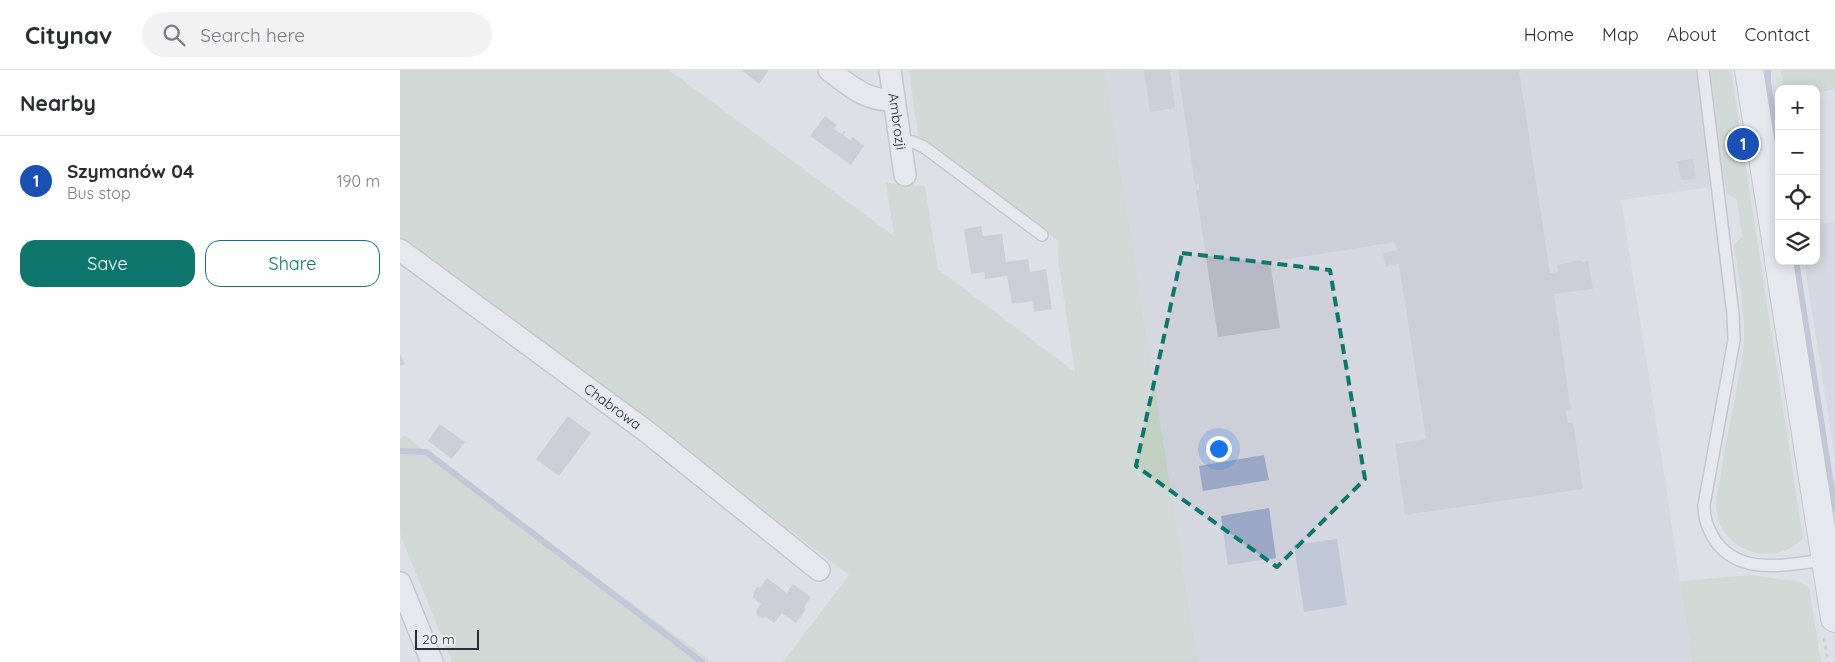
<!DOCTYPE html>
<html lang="en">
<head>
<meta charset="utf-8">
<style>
	body { margin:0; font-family:Quicksand,sans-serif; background:#f2f2f3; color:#2b2b33 }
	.controls { position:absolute; right:15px; top:15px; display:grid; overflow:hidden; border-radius:10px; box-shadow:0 2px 12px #0003 }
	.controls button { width:45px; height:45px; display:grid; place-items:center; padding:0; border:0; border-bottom:1px solid #e1e1e2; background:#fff; color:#2b2b33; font:25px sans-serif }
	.scale { position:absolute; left:15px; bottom:12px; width:64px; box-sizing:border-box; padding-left:5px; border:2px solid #282c3d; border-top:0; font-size:14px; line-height:18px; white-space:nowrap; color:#282c3d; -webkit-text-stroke:4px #eeeff5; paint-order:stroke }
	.you { position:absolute; left:818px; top:378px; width:18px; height:18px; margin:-12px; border:4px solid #fff; border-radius:50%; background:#1a73e8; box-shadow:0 0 0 8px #1a73e833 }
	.badge { display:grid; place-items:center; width:32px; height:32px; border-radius:50%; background:#0f766e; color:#fff; font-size:16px; font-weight:700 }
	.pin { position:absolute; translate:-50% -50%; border:2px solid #fff; box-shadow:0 1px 5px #0006 }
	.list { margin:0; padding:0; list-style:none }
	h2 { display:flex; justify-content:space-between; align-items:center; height:65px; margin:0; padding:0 20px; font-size:21px }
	h2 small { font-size:16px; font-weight:400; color:#7c7c81 }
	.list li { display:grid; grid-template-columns:32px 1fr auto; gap:15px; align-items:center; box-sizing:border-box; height:90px; padding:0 20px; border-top:1px solid #e1e1e2 }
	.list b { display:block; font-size:19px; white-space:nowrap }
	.list p { margin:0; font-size:16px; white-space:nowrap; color:#7c7c81 }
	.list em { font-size:16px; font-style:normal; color:#7c7c81 }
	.actions { display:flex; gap:10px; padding:15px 20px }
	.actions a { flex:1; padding:11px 0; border:1px solid #0f766e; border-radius:15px; text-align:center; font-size:18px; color:#0f766e }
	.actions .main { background:#0f766e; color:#fff }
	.icon { flex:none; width:28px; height:28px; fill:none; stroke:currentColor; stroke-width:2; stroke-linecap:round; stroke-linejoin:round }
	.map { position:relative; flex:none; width:1435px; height:592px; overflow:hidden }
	header { display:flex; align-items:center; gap:30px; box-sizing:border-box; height:70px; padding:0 25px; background:#fff; border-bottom:1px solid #e1e1e2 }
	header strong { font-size:24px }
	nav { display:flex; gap:28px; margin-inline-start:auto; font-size:18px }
	.search { width:350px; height:45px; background:#f2f2f3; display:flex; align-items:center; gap:12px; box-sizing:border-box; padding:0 18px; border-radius:28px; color:#7c7c81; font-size:19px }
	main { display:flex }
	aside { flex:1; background:#fff }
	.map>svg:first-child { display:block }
</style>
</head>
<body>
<header>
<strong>Citynav</strong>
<div class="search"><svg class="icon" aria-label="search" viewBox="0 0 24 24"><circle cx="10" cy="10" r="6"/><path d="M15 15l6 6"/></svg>Search here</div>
<nav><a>Home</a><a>Map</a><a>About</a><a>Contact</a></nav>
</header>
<main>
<aside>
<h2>Nearby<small></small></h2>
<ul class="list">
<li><span class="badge" style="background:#1a4fb4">1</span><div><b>Szymanów 04</b><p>Bus stop</p></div><em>190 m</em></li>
</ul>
<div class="actions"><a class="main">Save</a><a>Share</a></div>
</aside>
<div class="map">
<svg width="1435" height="592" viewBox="0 0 1435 592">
	<rect width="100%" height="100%" fill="#dee0e7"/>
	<g fill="#cdcfd9">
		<polygon points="705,0 1322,0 1339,113 1221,130 1260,376 1292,592 798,592"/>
		<polygon points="1435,152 1435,388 1404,191 1416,191 1416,154"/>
	</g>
	<g fill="#c1d0c0">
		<polygon points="0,0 269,0 494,166 486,113 525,116 538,199 675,302 658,190 658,171 518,66 509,0 705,0 798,592 383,592 449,505 0,167"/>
		<path d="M1312,0H1331L1403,468C1377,498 1324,483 1317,444C1314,431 1319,415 1321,402C1327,364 1336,327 1342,289C1348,252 1339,213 1334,175L1342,167L1337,130L1327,123Z"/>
		<polygon points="1381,0 1435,0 1435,19 1416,23 1416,19 1384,19"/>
		<polygon points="4,365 312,592 52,592 0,464 0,369"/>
		<polygon points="1349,505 1396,511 1409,517 1421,592 1292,592 1280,511"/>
	</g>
	<g fill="#9ba8c5">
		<polygon points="864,385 869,410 803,421 799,396"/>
		<polygon points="869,438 876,488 828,495 821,446"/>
		<polygon points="937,469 947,535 904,542 894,475"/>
	</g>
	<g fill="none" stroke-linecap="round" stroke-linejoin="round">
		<g stroke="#9ba8c5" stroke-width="6">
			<polyline points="1368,0 1368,12 1379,81"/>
			<polyline points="1396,191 1435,440"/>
			<polyline points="0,381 26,382 302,592"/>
		</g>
	</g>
	<g fill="#b6b9c3">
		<polygon points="341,0 369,0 359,14"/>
		<polygon points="744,0 770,0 775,38 750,42"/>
		<polygon points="778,0 1119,0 1150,203 1158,202 1157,195 1181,190 1182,192 1188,191 1193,219 1154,224 1171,340 1166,341 1168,353 1173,352 1183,419 1005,445 995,374 1026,369 999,194 985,196 983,183 997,180 995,172 870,192 880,258 818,267 796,121 799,120 799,114 795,115"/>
		<polygon points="425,46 437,55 434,59 441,64 444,61 446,62 443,65 450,70 453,67 464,76 451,95 410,66"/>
		<polygon points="1293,89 1296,109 1281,110 1277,91"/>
		<polygon points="581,156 583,166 602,164 606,192 628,189 630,202 646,199 652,239 634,242 632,231 612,234 607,206 585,209 584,202 571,204 564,159"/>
		<polygon points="0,284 5,294 0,296"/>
		<polygon points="168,346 191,363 159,406 136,389"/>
		<polygon points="40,354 65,372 52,389 28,371"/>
		<polygon points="367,508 387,523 393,514 411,527 404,537 406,539 396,553 382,543 374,553 366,547 362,548 357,545 356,541 361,534 353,528 354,522 357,517 361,517"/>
	</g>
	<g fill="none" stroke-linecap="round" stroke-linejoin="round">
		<defs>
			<g id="service">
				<path d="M1303,0L1333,244L1334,270L1304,435C1304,448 1307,456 1313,467C1337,508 1388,494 1426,490"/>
				<polyline points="501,72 513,72 524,77 642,165"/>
			</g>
			<g id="minor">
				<path d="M429,0C449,15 468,33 494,29"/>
				<path id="s1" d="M490,0L505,105"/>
				<path id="s2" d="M0,180L246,361L419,500"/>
				<polyline points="0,513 32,592"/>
			</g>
			<g id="tertiary">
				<polyline points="1349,0 1379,188"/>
				<polyline points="1379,191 1435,548"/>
			</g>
		</defs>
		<use href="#service" stroke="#a4a6b1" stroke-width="14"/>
		<use href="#minor" stroke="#a4a6b1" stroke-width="24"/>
		<use href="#tertiary" stroke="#a4a6b1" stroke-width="30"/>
		<polyline stroke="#b9bbc2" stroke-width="3" stroke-dasharray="4 4" stroke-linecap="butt" points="1424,568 1428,592"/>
		<use href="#service" stroke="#f1f2f6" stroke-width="11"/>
		<use href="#minor" stroke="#f1f2f6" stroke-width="21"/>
		<use href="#tertiary" stroke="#f1f2f6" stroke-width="28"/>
	</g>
	<path d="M0 0H1435V592H0ZM782,183L930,200L965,409L877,497L736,396Z" fill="#dee0e7" fill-opacity=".55" fill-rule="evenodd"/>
	<path fill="none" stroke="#0f766e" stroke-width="4" stroke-dasharray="10 6" stroke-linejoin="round" d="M782,183L930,200L965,409L877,497L736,396Z"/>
	<g text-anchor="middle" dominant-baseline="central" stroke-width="5" stroke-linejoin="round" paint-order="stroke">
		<g font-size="14" fill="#282c3d" stroke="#eeeff5">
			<text stroke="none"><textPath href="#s1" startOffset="52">Ambrozji</textPath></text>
			<text stroke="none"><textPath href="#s2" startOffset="264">Chabrowa</textPath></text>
		</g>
	</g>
</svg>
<div class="controls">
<button>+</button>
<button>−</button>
<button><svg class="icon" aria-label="locate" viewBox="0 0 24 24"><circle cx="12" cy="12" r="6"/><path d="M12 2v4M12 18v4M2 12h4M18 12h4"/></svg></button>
<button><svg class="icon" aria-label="layers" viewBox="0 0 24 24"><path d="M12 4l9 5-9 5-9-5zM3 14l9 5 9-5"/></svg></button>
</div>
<div class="scale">20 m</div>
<div class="you"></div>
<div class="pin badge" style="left:1343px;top:74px;background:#1a4fb4">1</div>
</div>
</main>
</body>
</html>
